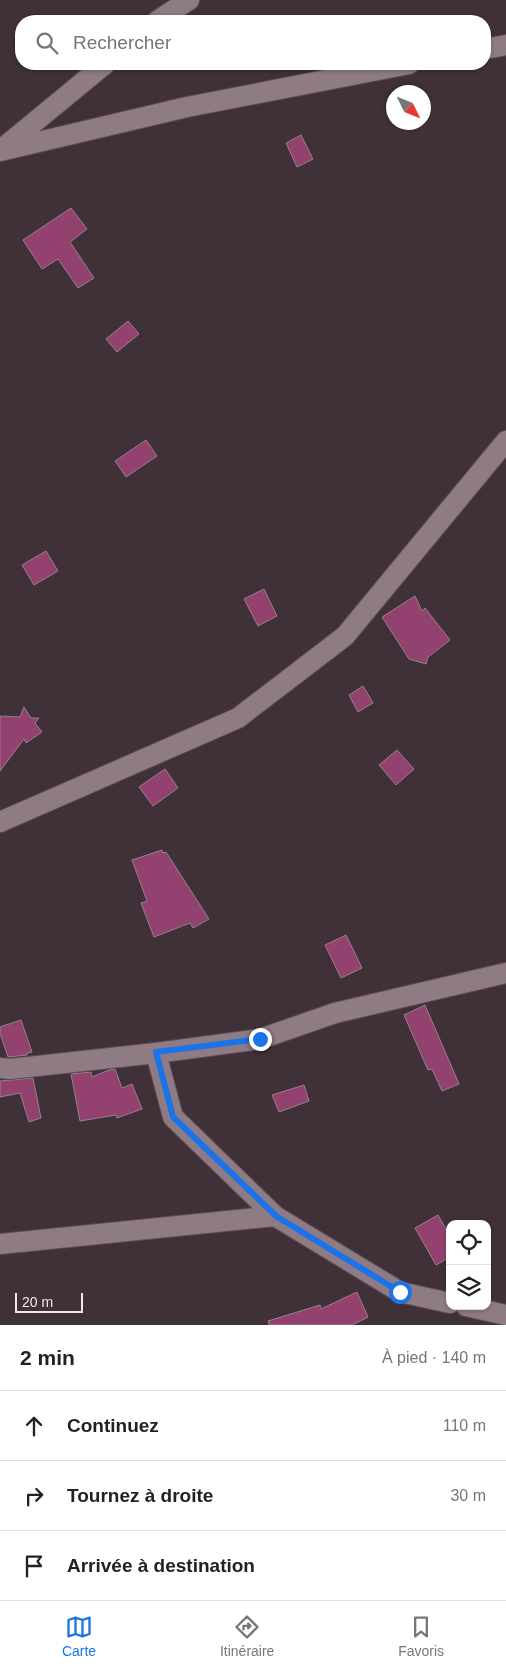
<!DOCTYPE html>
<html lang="fr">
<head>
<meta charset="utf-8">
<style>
	body { margin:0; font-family:Arial,sans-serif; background:#f2f2f2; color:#222 }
	.controls { position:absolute; right:15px; bottom:15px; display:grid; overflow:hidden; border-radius:10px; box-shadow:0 1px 4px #0004 }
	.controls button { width:45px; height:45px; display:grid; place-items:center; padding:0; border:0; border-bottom:1px solid #e0e0e0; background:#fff; color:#222; font:25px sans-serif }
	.compass { position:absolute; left:386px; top:85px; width:45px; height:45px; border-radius:50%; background:#fff; box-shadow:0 1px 4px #0004; rotate:133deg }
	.scale { position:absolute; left:15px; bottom:12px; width:68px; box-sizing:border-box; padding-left:5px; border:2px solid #f2e7ec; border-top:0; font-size:14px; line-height:18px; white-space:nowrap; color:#f2e7ec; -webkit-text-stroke:4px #403038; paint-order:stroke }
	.stop { position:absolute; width:15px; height:15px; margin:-11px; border:4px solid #1a73e8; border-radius:50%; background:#fff }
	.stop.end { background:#1a73e8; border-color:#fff; box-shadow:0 1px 5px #0008 }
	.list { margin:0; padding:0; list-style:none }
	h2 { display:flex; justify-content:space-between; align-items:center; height:65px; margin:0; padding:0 20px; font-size:21px }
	h2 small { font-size:16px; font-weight:400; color:#767676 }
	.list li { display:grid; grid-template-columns:32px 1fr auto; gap:15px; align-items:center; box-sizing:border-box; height:70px; padding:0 20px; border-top:1px solid #e0e0e0 }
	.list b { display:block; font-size:19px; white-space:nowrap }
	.list em { font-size:16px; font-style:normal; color:#767676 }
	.icon { flex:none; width:28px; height:28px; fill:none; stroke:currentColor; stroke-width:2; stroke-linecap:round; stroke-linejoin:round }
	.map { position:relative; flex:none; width:506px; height:1325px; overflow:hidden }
	.search { position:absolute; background:#fff; box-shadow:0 1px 4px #0004; left:15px; right:15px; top:15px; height:55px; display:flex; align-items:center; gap:12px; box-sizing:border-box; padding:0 18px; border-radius:20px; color:#767676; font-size:19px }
	.sheet { height:275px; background:#fff }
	nav { display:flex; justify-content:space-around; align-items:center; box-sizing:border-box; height:70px; border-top:1px solid #e0e0e0; background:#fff; font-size:14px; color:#767676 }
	nav a { display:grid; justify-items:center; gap:2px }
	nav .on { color:#1a73e8 }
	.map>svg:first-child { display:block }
</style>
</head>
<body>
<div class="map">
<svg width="506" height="1325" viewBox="0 0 506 1325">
	<rect width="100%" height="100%" fill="#403038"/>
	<g fill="#93416e" stroke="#95828b">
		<polygon points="301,135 313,159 297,167 286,143"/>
		<polygon points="71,208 87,229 70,242 94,278 78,288 58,259 42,269 23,240"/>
		<polygon points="128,321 139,334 117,352 106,339"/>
		<polygon points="146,440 157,456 126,477 115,461"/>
		<polygon points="46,551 58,571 34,585 22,565"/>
		<polygon points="264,589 277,616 258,626 244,599"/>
		<polygon points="415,596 422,611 425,608 450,640 428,657 426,664 409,659 382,617"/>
		<polygon points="363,686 373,703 358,712 349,695"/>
		<polygon points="24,707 31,718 39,718 35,723 42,732 26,743 24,739 0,771 0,716 20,717"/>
		<polygon points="397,750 414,769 396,785 379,765"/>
		<polygon points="165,769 178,788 153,806 139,787"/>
		<polygon points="162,850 163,853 166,852 209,919 193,928 190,923 154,937 141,903 147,901 132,860"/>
		<polygon points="346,935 362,968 341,978 325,945"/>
		<polygon points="425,1005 459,1084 442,1091 432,1069 428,1070 404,1015"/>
		<polygon points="21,1020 32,1052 27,1053 27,1055 8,1057 0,1033 0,1027"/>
		<polygon points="115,1069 122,1088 132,1084 142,1109 117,1118 116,1115 80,1121 71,1074 91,1072 92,1077 109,1070"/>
		<polygon points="33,1078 41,1118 29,1122 20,1093 0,1097 0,1081"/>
		<polygon points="304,1085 309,1101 279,1112 272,1095"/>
		<polygon points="438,1215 450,1236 450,1257 436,1265 415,1228"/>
		<polygon points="357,1292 368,1317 352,1325 269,1325 268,1321 320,1305 321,1309"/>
	</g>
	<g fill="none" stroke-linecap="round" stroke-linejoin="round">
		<defs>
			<g id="street">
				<polyline points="157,21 189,0"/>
				<polyline points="485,49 506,45"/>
				<polyline points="3,148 105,64"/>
				<polyline points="0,151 187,107 409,64"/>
				<polyline points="0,822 238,718 345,636 506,441"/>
				<polyline points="156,1053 173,1117 275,1216"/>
				<polyline points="0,1068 10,1069 156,1053 260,1039 335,1013 506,973"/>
				<polyline points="0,1244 275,1216 400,1292 450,1303"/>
				<polyline points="466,1306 506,1315"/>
			</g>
		</defs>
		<use href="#street" stroke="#5b4e54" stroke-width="22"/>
		<use href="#street" stroke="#8e7b84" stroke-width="20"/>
	</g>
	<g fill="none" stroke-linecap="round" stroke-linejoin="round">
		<polyline stroke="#1a73e8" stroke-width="6" points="260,1039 156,1052 173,1117 276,1216 400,1292"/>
	</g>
</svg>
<div class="controls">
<button><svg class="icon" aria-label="locate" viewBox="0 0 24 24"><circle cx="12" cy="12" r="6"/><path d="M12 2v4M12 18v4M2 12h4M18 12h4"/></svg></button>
<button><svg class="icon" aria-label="layers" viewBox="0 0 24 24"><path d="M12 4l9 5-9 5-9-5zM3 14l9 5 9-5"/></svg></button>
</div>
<svg class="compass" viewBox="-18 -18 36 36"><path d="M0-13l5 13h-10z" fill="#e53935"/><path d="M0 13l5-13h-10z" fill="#767676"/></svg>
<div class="scale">20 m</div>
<div class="stop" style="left:400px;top:1292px"></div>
<div class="stop end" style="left:260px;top:1039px"></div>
<div class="search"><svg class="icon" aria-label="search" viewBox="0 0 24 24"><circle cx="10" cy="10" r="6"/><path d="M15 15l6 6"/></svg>Rechercher</div>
</div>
<section class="sheet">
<h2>2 min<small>À pied · 140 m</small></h2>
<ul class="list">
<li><svg class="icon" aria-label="ahead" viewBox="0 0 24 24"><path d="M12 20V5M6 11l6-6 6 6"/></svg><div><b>Continuez</b></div><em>110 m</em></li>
<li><svg class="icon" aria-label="right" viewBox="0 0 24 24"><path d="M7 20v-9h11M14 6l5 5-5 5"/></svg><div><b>Tournez à droite</b></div><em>30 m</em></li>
<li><svg class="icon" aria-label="arrive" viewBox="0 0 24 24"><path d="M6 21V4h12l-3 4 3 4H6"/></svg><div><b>Arrivée à destination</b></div></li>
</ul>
</section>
<nav>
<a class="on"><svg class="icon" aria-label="map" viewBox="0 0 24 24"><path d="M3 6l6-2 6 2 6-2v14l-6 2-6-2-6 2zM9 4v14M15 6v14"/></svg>Carte</a>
<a><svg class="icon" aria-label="directions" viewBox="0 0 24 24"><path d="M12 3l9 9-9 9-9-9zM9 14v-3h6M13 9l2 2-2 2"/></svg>Itinéraire</a>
<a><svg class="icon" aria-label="saved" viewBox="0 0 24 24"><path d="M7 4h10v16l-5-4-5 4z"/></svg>Favoris</a>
</nav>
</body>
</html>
